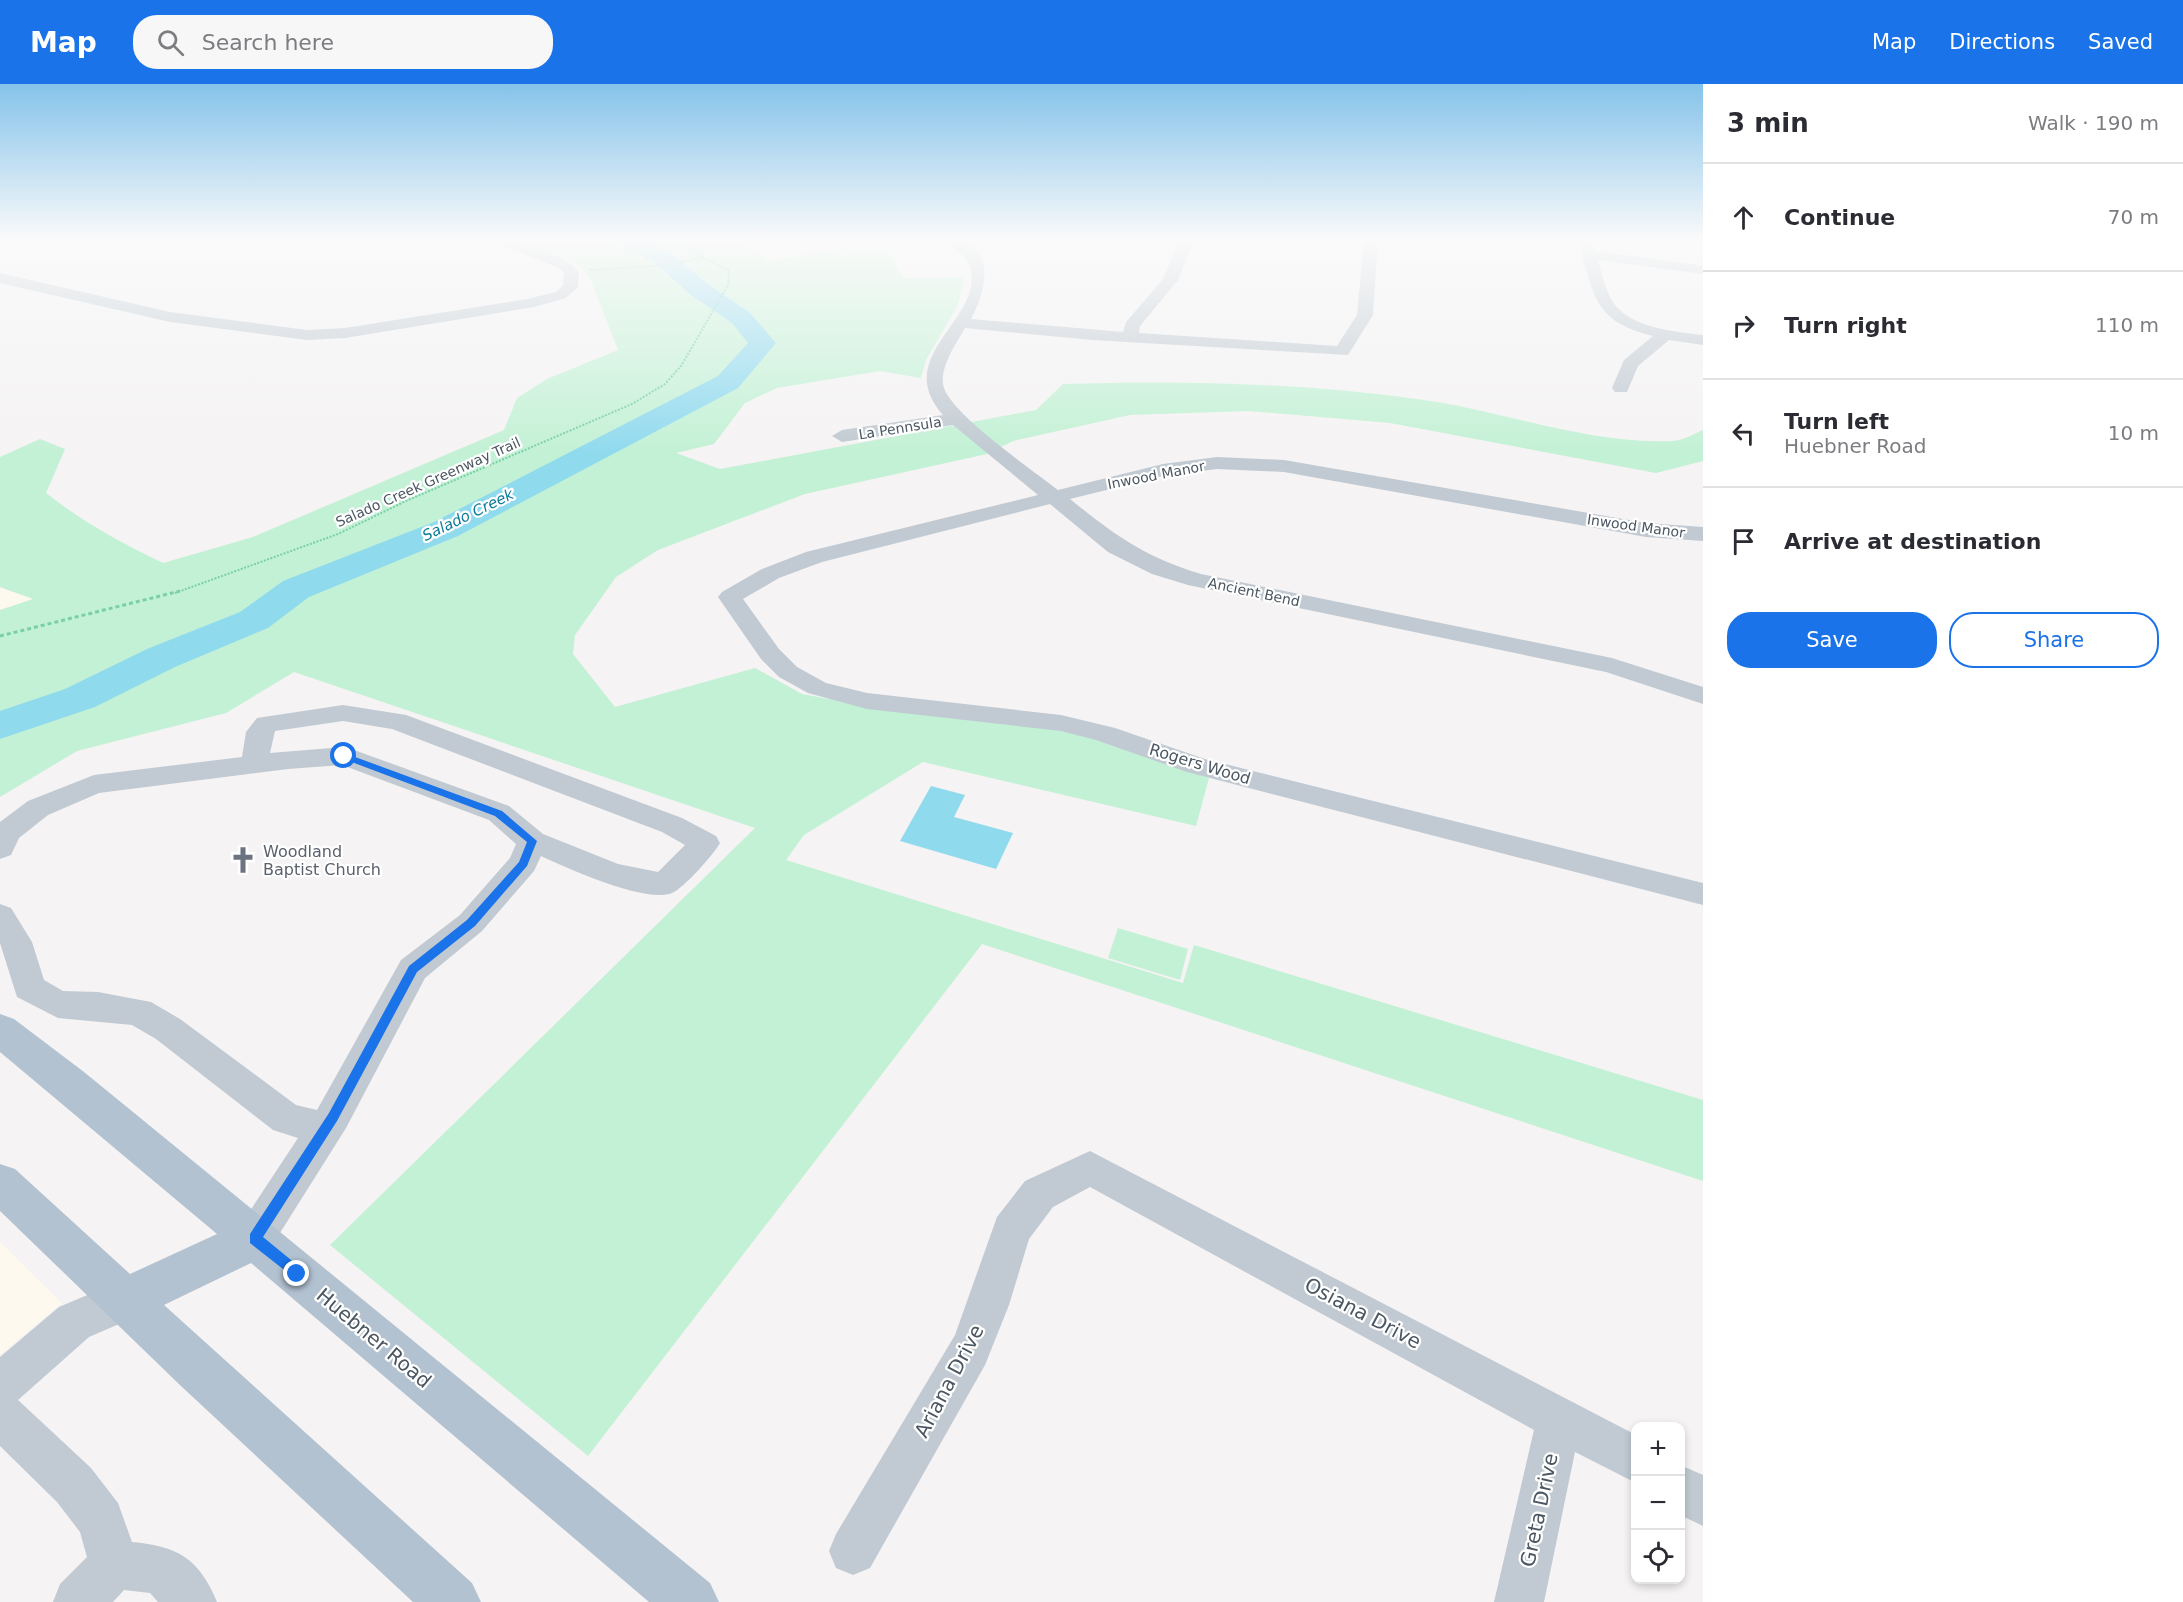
<!DOCTYPE html>
<html lang="en">
<head>
<meta charset="utf-8">
<style>
	body { margin:0; font-family:"DejaVu Sans",sans-serif; background:#f7f7f7; color:#2b2b33 }
	.controls { position:absolute; right:18px; bottom:18px; display:grid; overflow:hidden; border-radius:12px; box-shadow:0 3px 9px #0003 }
	.controls button { width:54px; height:54px; display:grid; place-items:center; padding:0; border:0; border-bottom:2px solid #e1e1e2; background:#fff; color:#2b2b33; font:30px sans-serif }
	.stop { position:absolute; width:18px; height:18px; margin:-14px; border:4px solid #1a73e8; border-radius:50%; background:#fff }
	.stop.end { background:#1a73e8; border-color:#fff; box-shadow:0 2px 6px #0008 }
	.list { margin:0; padding:0; list-style:none }
	h2 { display:flex; justify-content:space-between; align-items:center; height:78px; margin:0; padding:0 24px; font-size:26px }
	h2 small { font-size:20px; font-weight:400; color:#7c7c81 }
	.list li { display:grid; grid-template-columns:39px 1fr auto; gap:18px; align-items:center; box-sizing:border-box; height:108px; padding:0 24px; border-top:2px solid #e1e1e2 }
	.list b { display:block; font-size:22px; white-space:nowrap }
	.list p { margin:0; font-size:20px; white-space:nowrap; color:#7c7c81 }
	.list em { font-size:20px; font-style:normal; color:#7c7c81 }
	.actions { display:flex; gap:12px; padding:18px 24px }
	.actions a { flex:1; padding:14px 0; border:2px solid #1a73e8; border-radius:24px; text-align:center; font-size:21px; color:#1a73e8 }
	.actions .main { background:#1a73e8; color:#fff }
	.icon { flex:none; width:33px; height:33px; fill:none; stroke:currentColor; stroke-width:2; stroke-linecap:round; stroke-linejoin:round }
	.map { position:relative; flex:none; width:1703px; height:1518px; overflow:hidden }
	header { display:flex; align-items:center; gap:36px; box-sizing:border-box; height:84px; padding:0 30px; background:#1a73e8; color:#fff }
	header strong { font-size:28px }
	nav { display:flex; gap:33px; margin-inline-start:auto; font-size:21px }
	.search { width:420px; height:54px; background:#f7f7f7; display:flex; align-items:center; gap:15px; box-sizing:border-box; padding:0 21px; border-radius:24px; color:#7c7c81; font-size:22px }
	main { display:flex }
	aside { flex:1; background:#fff }
	.map>svg:first-child { display:block }
</style>
</head>
<body>
<header>
<strong>Map</strong>
<div class="search"><svg class="icon" aria-label="search" viewBox="0 0 24 24"><circle cx="10" cy="10" r="6"/><path d="M15 15l6 6"/></svg>Search here</div>
<nav><a>Map</a><a>Directions</a><a>Saved</a></nav>
</header>
<main>
<div class="map">
<svg width="1703" height="1518" viewBox="0 0 1703 1518">
	<rect width="100%" height="100%" fill="#f5f3f3"/>
	<g fill="#fdf9ef">
		<polygon points="0,504 34,515 0,526"/>
		<polygon points="0,1158 62,1219 0,1271"/>
	</g>
	<g fill="#c3f1d5">
		<path d="M513,156H754L749,164L768,177L842,164L887,167L904,194L964,193L958,221L926,276L921,294L880,287L777,304L745,319L714,360L676,369L720,385L1036,326L1063,300C1181,296 1300,299 1417,315C1502,326 1587,361 1673,357C1683,356 1694,350 1703,346V377L1656,389L1390,339L1248,327L1130,331L1013,357L987,370L805,410L658,466L616,493L575,551L573,570L615,623L755,584L802,610L868,622L1075,647L1209,694L1196,742L923,678L804,751L786,776L1183,899L1194,861L1703,1016V1097L982,860L588,1372L330,1161L755,744L294,588L226,629L77,667L0,713V526L33,515L0,503V373L40,355L65,365L46,409C83,438 121,459 163,479L253,453L504,346L517,314L547,295L618,266L590,194L576,179Z"/>
		<polygon points="1118,844 1188,865 1180,896 1108,874"/>
	</g>
	<polygon fill="#90daee" points="931,702 965,711 954,733 1013,749 996,785 900,757"/>
	<g fill="none" stroke-linecap="round" stroke-linejoin="round">
		<polygon fill="#90daee" fill-rule="evenodd" points="618,156 647,156 671,169 709,201 750,229 776,259 738,304 458,452 309,513 268,544 175,583 95,623 0,655 0,627 65,605 147,565 240,528 283,497 434,438 718,292 748,259 732,239 691,211 655,179 621,161"/>
		<g stroke="#7ad0a6" stroke-width="2" stroke-dasharray="2 1.5" stroke-linecap="butt">
			<polyline points="684,162 692,160 692,156"/>
			<polyline points="590,186 668,181 704,173"/>
			<polyline points="175,509 338,450 406,417 632,320 665,300 681,282 728,201 729,187 669,156"/>
		</g>
		<polyline stroke="#7ad0a6" stroke-width="3" stroke-dasharray="4 3" stroke-linecap="butt" points="0,552 180,507"/>
		<g fill="#c1cad2" fill-rule="evenodd">
			<path d="M490,156C513,156 565,169 579,188L578,203L566,214L534,223L345,254L307,256L170,238L0,199V189L170,228L307,246L345,244L527,215L556,208L563,202L564,189L561,185Z"/>
			<path d="M946,156C997,156 988,204 971,235L1123,248L1126,238L1163,195L1180,156H1194L1178,196L1140,242L1139,249L1337,262L1357,231L1364,156H1378L1373,231L1348,271L1092,256L965,244C956,260 941,281 943,300C946,327 1034,387 1058,406L1163,380L1217,373L1284,376L1646,439L1703,443V457L1646,453L1284,388L1217,385L1163,392L1070,415C1116,452 1143,472 1201,490L1612,574L1703,603V620L1606,588L1188,501L1152,490L1108,468L1050,420L822,478L779,494L743,515L779,565L797,583L826,599L867,609L1061,631L1115,644L1205,675L1703,799V821L1187,688L1096,656L1061,647L867,625L808,609L779,593L761,575L718,513L722,508L762,485L806,468L1038,411L953,341L842,358L832,352L842,346L943,331C890,271 985,235 970,184C966,171 955,166 946,156Z"/>
			<path d="M1578,156H1592L1596,167L1703,182V190L1598,176C1602,190 1606,209 1615,221C1633,244 1676,248 1703,251V261L1669,256L1638,282L1627,308H1615L1612,304L1624,276L1653,252C1592,237 1594,210 1578,156Z"/>
			<path d="M343,621L406,631L682,734L716,752L720,759C713,771 684,804 672,809C646,820 567,784 541,772L534,787L482,847L425,894L346,1044L268,1168L254,1174L240,1168L234,1155L240,1142L298,1054L273,1046L156,955L132,941L58,934L17,913L0,859V820L11,824L32,858L44,896L63,907L98,908L151,918L180,935L296,1021L317,1026L401,876L460,831L510,774L516,760L489,736L342,681L288,685L99,709L48,731L19,754L11,771L0,775V738L28,717L94,691L242,673L246,648L257,634ZM343,637L392,645L662,748L685,761L658,788L618,780L543,750L509,722L354,666L344,663L270,669L275,647Z"/>
			<polygon points="1090,1067 1636,1351 1636,1399 1575,1368 1544,1518 1494,1518 1534,1346 1090,1103 1053,1123 1029,1155 1009,1221 985,1281 870,1484 853,1491 836,1484 829,1467 836,1450 955,1251 997,1133 1025,1097"/>
			<path d="M125,1195L140,1201L146,1216L140,1231L89,1253L18,1316L91,1384L118,1419L132,1458C177,1462 199,1474 217,1518H158L150,1509L124,1506L113,1518H53L60,1500L87,1473L80,1448L57,1418L0,1362V1273L59,1223Z"/>
			<polygon points="1680,1381 1703,1391 1703,1442 1680,1431"/>
		</g>
		<polygon fill="#b3c2d1" fill-rule="evenodd" points="0,930 14,935 84,988 710,1499 719,1518 649,1518 251,1179 164,1221 472,1499 481,1518 413,1518 181,1302 0,1127 0,1080 15,1085 130,1190 217,1150 0,968"/>
	</g>
	<linearGradient id="sky" x2="0" y2="1"><stop stop-color="#85c3ea"/><stop offset="0.42" stop-color="#fafafa"/><stop offset="1" stop-color="#fafafa" stop-opacity="0"/></linearGradient>
	<rect width="1703" height="369" fill="url(#sky)"/>
	<polygon fill="#1a73e8" points="341,670 347,670 502,727 537,757 527,782 475,842 417,888 337,1037 263,1153 302,1185 302,1195 297,1196 250,1159 250,1150 329,1029 409,882 467,836 519,778 527,758 495,732 341,674"/>
	<defs>
		<symbol id="church-bare" viewBox="-9 -9 18 18"><path d="M-1.2-6h2.4v3.5h3.3v2.4h-3.3V6h-2.4V-.1h-3.3v-2.4h3.3Z" fill="#6b7280" stroke="#fff" stroke-width="2.5" paint-order="stroke"/></symbol>
	</defs>
	<g fill-rule="evenodd">
		<use href="#church-bare" x="224" y="757" width="38" height="38"/>
	</g>
	<g text-anchor="middle" dominant-baseline="central" stroke-width="4.5" stroke-linejoin="round" paint-order="stroke">
		<g font-size="14" fill="#4a5661" stroke="#fff">
			<text transform="translate(900 344) rotate(-9)">La Pennsula</text>
			<text transform="translate(1156 391) rotate(-11)">Inwood Manor</text>
			<text transform="translate(428 398) rotate(-24)">Salado Creek Greenway Trail</text>
			<text transform="translate(1636 442) rotate(8)">Inwood Manor</text>
			<text transform="translate(1254 508) rotate(12)">Ancient Bend</text>
		</g>
		<g font-size="15" font-style="italic" fill="#0c7c9b" stroke="#fff">
			<text transform="translate(468 431) rotate(-26)">Salado Creek</text>
		</g>
		<g font-size="16" fill="#4a5661" stroke="#fff">
			<text transform="translate(1200 680) rotate(17)">Rogers Wood</text>
		</g>
		<g font-size="16" fill="#5b616d" stroke="#fff" text-anchor="start">
			<text x="263" y="767">Woodland<tspan x="263" dy="18">Baptist Church</tspan></text>
		</g>
		<g font-size="20" fill="#4a5661" stroke="#fff">
			<text transform="translate(1363 1229) rotate(28)">Osiana Drive</text>
			<text transform="translate(374 1254) rotate(40)">Huebner Road</text>
			<text transform="translate(949 1297) rotate(-62)">Ariana Drive</text>
			<text transform="translate(1539 1426) rotate(-78)">Greta Drive</text>
		</g>
	</g>
</svg>
<div class="controls">
<button>+</button>
<button>−</button>
<button><svg class="icon" aria-label="locate" viewBox="0 0 24 24"><circle cx="12" cy="12" r="6"/><path d="M12 2v4M12 18v4M2 12h4M18 12h4"/></svg></button>
</div>
<div class="stop" style="left:344px;top:672px"></div>
<div class="stop end" style="left:297px;top:1190px"></div>
</div>
<aside>
<h2>3 min<small>Walk · 190 m</small></h2>
<ul class="list">
<li><svg class="icon" aria-label="ahead" viewBox="0 0 24 24"><path d="M12 20V5M6 11l6-6 6 6"/></svg><div><b>Continue</b></div><em>70 m</em></li>
<li><svg class="icon" aria-label="right" viewBox="0 0 24 24"><path d="M7 20v-9h11M14 6l5 5-5 5"/></svg><div><b>Turn right</b></div><em>110 m</em></li>
<li><svg class="icon" aria-label="left" viewBox="0 0 24 24"><path d="M17 20v-9H6M10 6l-5 5 5 5"/></svg><div><b>Turn left</b><p>Huebner Road</p></div><em>10 m</em></li>
<li><svg class="icon" aria-label="arrive" viewBox="0 0 24 24"><path d="M6 21V4h12l-3 4 3 4H6"/></svg><div><b>Arrive at destination</b></div></li>
</ul>
<div class="actions"><a class="main">Save</a><a>Share</a></div>
</aside>
</main>
</body>
</html>
